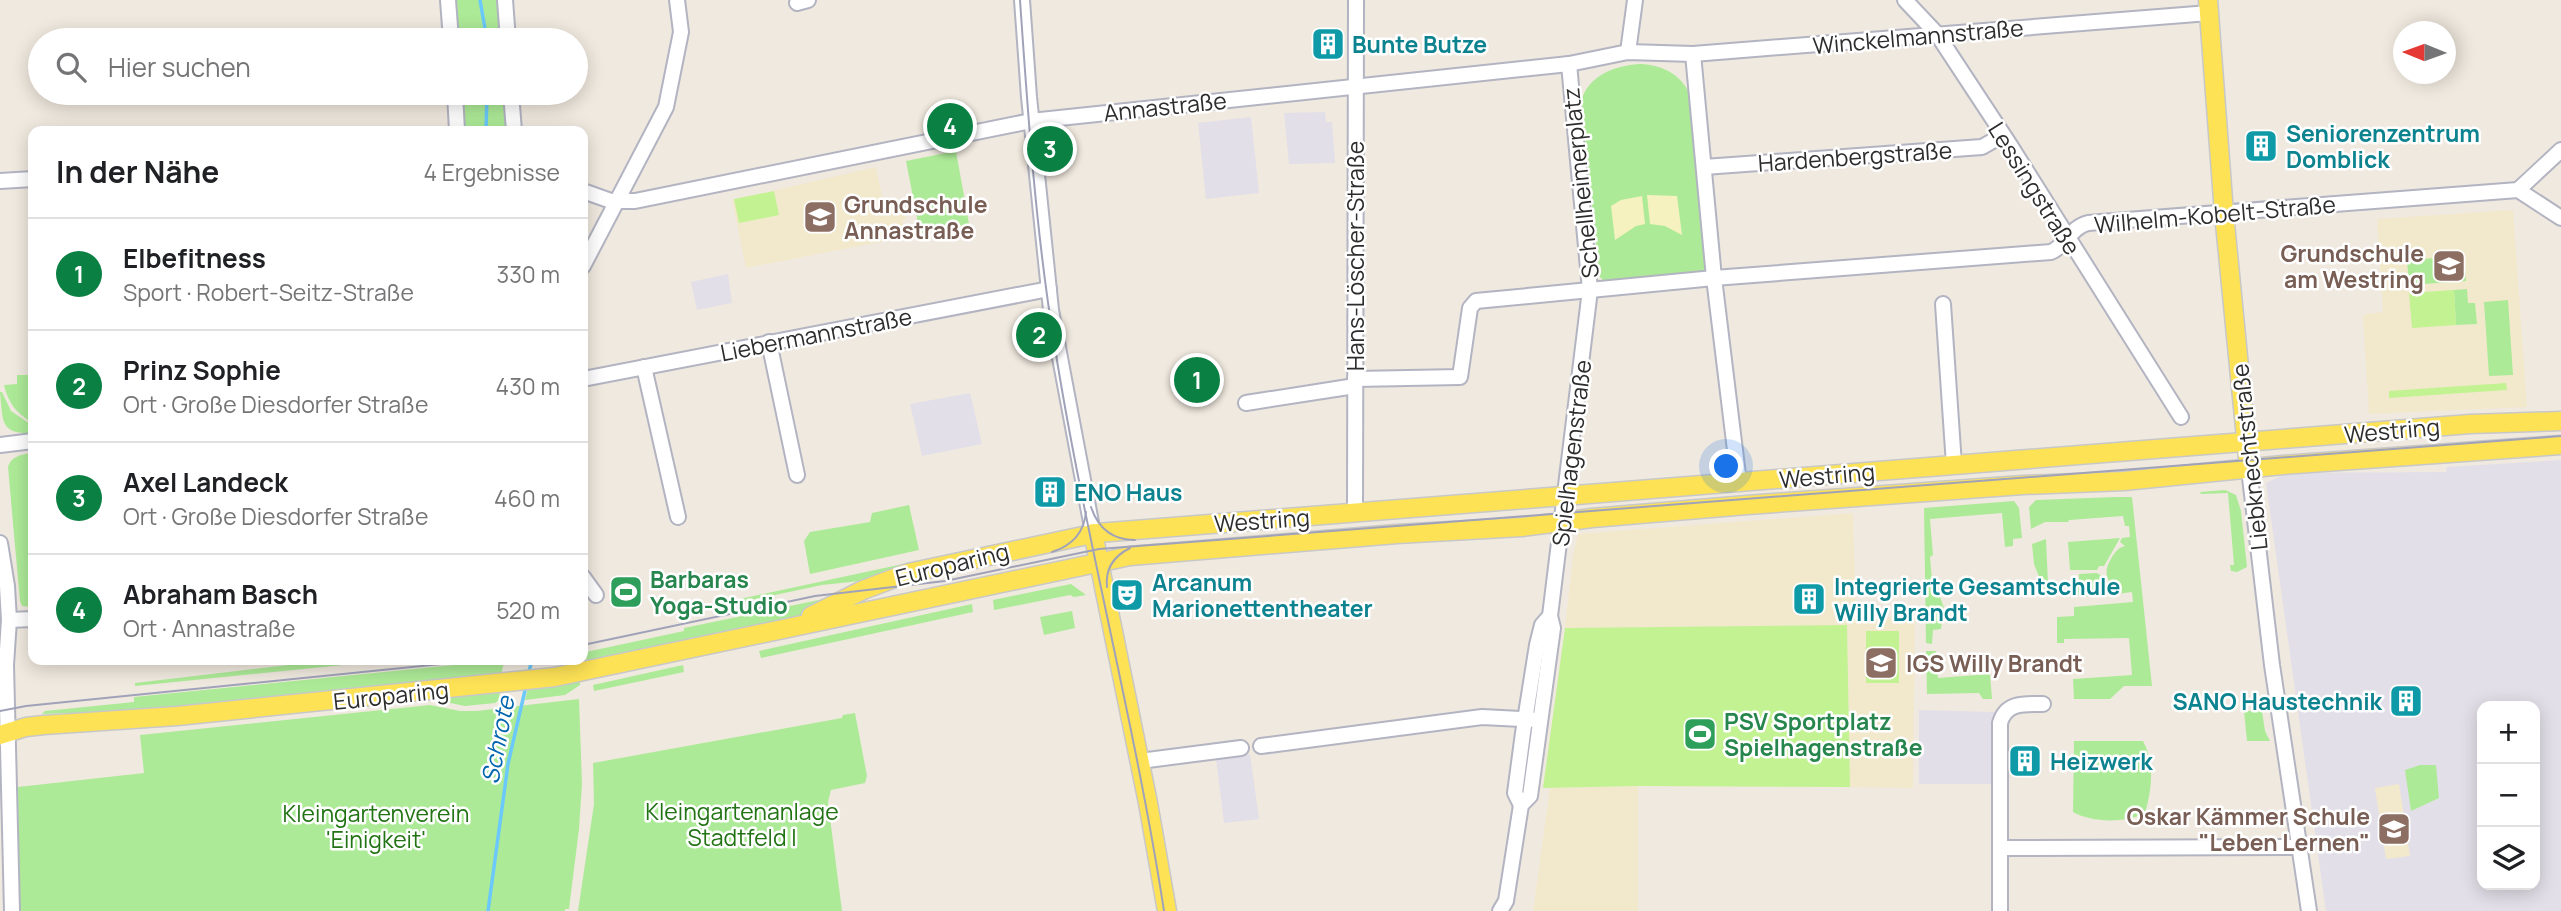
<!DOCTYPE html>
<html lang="de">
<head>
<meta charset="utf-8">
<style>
	body { margin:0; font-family:Manrope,sans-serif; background:#f2f2f2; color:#202124 }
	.controls { position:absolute; right:21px; bottom:21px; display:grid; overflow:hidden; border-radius:14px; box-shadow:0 4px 18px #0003 }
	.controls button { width:63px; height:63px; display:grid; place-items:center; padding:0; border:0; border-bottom:2px solid #e0e0e0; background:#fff; color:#202124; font:35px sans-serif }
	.compass { position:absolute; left:2393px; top:21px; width:63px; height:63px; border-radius:50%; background:#fff; box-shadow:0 4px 18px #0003; rotate:271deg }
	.you { position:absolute; left:1727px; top:467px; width:24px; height:24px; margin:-18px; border:5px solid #fff; border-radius:50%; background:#1a73e8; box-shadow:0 0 0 10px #1a73e833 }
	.badge { display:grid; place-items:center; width:46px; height:46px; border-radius:50%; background:#0b8043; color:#fff; font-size:23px; font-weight:700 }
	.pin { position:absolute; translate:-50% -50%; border:4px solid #fff; box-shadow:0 2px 7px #0006 }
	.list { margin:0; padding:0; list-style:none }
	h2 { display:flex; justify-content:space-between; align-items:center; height:91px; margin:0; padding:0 28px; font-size:30px }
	h2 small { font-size:23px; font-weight:400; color:#757577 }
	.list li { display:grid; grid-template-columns:46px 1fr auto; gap:21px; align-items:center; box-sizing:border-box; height:112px; padding:0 28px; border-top:2px solid #e0e0e0 }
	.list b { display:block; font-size:26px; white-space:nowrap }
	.list p { margin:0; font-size:23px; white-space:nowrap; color:#757577 }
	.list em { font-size:23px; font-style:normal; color:#757577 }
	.icon { flex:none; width:38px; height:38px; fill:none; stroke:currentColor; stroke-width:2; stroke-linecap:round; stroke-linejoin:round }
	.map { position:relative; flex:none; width:2561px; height:911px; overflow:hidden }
	.search { position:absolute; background:#fff; box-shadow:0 4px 18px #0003; left:28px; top:28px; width:560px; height:77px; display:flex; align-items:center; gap:18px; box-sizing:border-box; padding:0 24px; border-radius:38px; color:#757577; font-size:26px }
	.panel { position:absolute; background:#fff; box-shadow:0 4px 18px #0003; left:28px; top:126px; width:560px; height:539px; border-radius:14px }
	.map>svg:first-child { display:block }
</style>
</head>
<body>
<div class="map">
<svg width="2561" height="911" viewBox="0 0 2561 911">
	<rect width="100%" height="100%" fill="#f0e9df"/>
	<g fill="#e2dfe8" fill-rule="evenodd">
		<polygon points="1325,112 1326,122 1332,122 1335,163 1289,164 1284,113"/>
		<polygon points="1251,117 1259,193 1206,199 1198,123"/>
		<polygon points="728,274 732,303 697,310 691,282"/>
		<polygon points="970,393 982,444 922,456 910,404"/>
		<path d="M2561,460V911H2326L2266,483L2287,473L2446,472L2447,467ZM2482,706H2535V885H2482Z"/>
		<polygon points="1919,710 1994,712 1993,784 1919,784"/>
		<polygon points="1250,754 1259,819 1224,823 1216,759"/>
	</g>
	<g fill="#f2e9cd">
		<polygon points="876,167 883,201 898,199 901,215 905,215 906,219 902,221 906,237 746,268 732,200"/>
		<polygon points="2513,210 2527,407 2369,414 2363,317 2365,314 2383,312 2377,219"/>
		<polygon points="1853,513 1856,618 1915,617 1913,788 1850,787 1847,625 1565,628 1573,556 1578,534"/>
		<polygon points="2399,784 2410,856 2386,859 2375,788"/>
		<polygon points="1638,786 1638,911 1533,911 1550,788"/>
	</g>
	<g fill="#adea97">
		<polygon points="457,0 497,0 500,40 459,40"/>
		<path d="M1639,64C1659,64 1679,73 1688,91L1707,265L1703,273L1697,274L1604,281L1599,276L1581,101C1589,75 1614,66 1639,64Z"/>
		<polygon points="463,93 503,93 506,131 465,130"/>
		<polygon points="956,151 969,224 920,233 906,161"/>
		<polygon points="2464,256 2466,281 2409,285 2407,260"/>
		<polygon points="2467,289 2468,303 2475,303 2477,324 2456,325 2454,290"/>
		<polygon points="2508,300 2513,375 2489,376 2484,302"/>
		<path d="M17,375H28V379H31L33,423C17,414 8,403 4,385L17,384Z"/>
		<path d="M0,392H2L11,411L33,426L32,433C0,434 3,422 0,392Z"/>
		<path d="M33,453V607L22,606L20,601L8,467C11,456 23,454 33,453Z"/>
		<polygon points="2225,490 2236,495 2241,511 2247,567 2237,572 2231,571 2230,565 2234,565 2228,493 2201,494 2200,492"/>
		<path d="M2117,497H2132L2152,686H2124L2110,699H2074L2073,679L2132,675L2129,638L2064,639V643H2057V617L2074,616V607L2133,602L2132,592L2117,594C2107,578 2102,574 2112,557C2116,551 2118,548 2125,546L2120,542L2122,538L2130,537L2129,526H2125L2123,516L2069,520L2068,522H2045L2031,529L2029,507L2036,500Z"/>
		<polygon points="2014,501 2019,508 2022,538 2013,539 2013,546 2005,547 2002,513 1930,519 1933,555 1930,557 1932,580 1942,580 1943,589 1938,591 1944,608 1941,629 1933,630 1932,644 1926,643 1924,508"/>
		<polygon points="909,505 919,550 810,574 804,541 810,532 870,522 872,513"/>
		<polygon points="2120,538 2104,566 2099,566 2097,570 2070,570 2068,542"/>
		<polygon points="2046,539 2048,583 2050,587 2044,589 2034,564 2032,544"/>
		<polygon points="982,547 981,550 869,580 822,585 680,615 679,612"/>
		<polygon points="2097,573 2103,577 2113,594 2082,597 2071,589 2071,584 2079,583 2079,574"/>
		<polygon points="1071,584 1086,595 1074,597 1070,595 994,610 993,600"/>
		<polygon points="838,596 792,620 587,665 586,652 684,631 684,628"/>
		<polygon points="972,604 973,612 761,658 759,651"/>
		<polygon points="1072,611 1075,628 1044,635 1040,617"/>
		<polygon points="1926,651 1936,651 1938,678 1990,674 1992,699 1983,699 1979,693 1927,694"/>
		<polygon points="331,660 393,660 135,686 135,683"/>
		<polygon points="504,660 501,677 190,709 42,714 45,711 134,702 134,697"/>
		<polygon points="683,665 684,672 594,691 593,685"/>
		<polygon points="580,678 580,685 565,695 525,700 528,688"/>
		<polygon points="500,690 499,700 495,703 465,706 431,699 132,729 132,727"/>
		<polygon points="579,699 582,784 579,829 569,909 565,909 565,911 19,911 18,787 144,773 140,735 430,705 460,711 477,711"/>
		<polygon points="2244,711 2262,711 2265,731 2270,741 2247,741"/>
		<polygon points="855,713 867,776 865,783 831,790 828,802 842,911 578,911 594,804 593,763 842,718 843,715"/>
		<path d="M2074,741H2143C2155,763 2152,789 2145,813C2126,823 2092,823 2073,812Z"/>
		<polygon points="2420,765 2436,765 2439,798 2411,811 2405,770"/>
	</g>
	<g fill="#f6f2c0">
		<polygon points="1647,195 1677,196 1682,235 1665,226 1650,224"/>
		<polygon points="1642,196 1645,224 1636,226 1615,240 1611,206 1621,200"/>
	</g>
	<g fill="#c2f292">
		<polygon points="774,191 779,215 739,223 734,199"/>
		<polygon points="2454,290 2456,325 2412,328 2409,293"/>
		<polygon points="2506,383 2507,390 2389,398 2389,391"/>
		<polygon points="1847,625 1850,787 1638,786 1543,788 1565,628"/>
		<rect x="1866" y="631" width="33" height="52"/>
	</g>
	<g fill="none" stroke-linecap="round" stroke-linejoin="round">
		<g stroke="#6ac9fa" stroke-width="3.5">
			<polyline points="480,0 487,40"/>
			<polyline points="486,131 487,93"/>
			<polyline points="528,675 532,660"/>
			<polyline points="488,911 508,764 526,686"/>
		</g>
		<defs>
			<g id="minor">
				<polyline points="448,0 451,40"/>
				<polyline points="505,0 508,40"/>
				<polyline points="1022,0 1029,97 1051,310 1093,533"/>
				<polyline points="1905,0 1937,34 2010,145 2181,417"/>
				<polyline points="797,3 808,0"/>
				<polyline points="1628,52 1635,0"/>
				<polyline points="455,93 457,131"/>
				<polyline points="511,93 514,131"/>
				<polyline points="1704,167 1982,147 2003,135"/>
				<polyline points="0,181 33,179"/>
				<polyline points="2518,190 2561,150"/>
				<polyline points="2518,190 2561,218"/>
				<polyline points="583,191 611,201 635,201 1031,121 1569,64 1628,52 1693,54 2209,13"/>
				<polyline points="583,266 666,107 681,32 677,0"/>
				<polyline points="1943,304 1954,465"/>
				<polyline points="769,342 797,475"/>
				<polyline points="644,367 678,517"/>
				<polyline points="583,379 1049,289"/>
				<polyline points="1355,379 1460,377 1470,308 1476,301 1714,278 1693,54"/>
				<polyline points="1246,403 1355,386"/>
				<polyline points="0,445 33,441"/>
				<polyline points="2249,469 2272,665 2309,911"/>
				<path d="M1739,483L1714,278L2051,252C2066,246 2071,227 2088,223L2518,190"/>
				<polyline points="1355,512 1356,0"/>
				<polyline points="0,543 7,586 9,620 6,665 12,911"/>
				<polyline points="583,577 596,595"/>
				<polyline points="9,620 33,619"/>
				<polyline points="1261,746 1482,717 1540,720"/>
				<polyline points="1140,761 1241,748"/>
				<polyline points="1521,805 1515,793 1523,733 1537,645 1542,625 1550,616"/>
				<polyline points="2000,848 2299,847"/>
				<polyline points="1500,911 1506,901 1521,805 1530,796 1553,628 1550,616 1590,290 1569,64"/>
				<path d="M2000,911V723C2006,702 2024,704 2043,704"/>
			</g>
			<g id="major">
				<polyline points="2208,0 2224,213 2249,469"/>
				<polyline points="1093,533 1148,803 1167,911"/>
				<polyline points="811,616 863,590 908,573 1097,533 2470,424 2561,421"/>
				<polyline points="0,735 26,727 44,725 177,716 555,677 1130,556 1397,534 1522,527 1592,518 1747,505 2023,485 2124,481 2283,465 2561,445"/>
			</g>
		</defs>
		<use href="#minor" stroke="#b3b4c2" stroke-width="18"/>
		<use href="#major" stroke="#c8c8c8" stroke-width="21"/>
		<use href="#minor" stroke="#fff" stroke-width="14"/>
		<use href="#major" stroke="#fde256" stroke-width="18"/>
		<g stroke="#a0a2b9" stroke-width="2">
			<path d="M1020,0C1028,116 1036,234 1055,348C1085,537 1135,722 1164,911"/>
			<path d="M1091,507C1098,528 1112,540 1135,540"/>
			<path d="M1052,552C1071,546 1084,533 1086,512"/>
			<path d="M1107,587C1105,568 1114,556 1130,548"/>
			<polyline points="583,645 815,596 945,581 1099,549 2561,436"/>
			<polyline points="0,711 26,706 481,660"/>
		</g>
	</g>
	<defs>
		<symbol id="building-square" viewBox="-11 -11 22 22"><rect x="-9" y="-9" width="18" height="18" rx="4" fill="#0f9aa8" stroke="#fff"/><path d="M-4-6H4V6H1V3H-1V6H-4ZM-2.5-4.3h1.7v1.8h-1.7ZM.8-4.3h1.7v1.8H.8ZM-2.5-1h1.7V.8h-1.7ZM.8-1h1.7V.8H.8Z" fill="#fff"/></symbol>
		<symbol id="school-square" viewBox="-11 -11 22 22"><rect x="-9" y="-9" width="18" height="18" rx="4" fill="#8d6e63" stroke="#fff"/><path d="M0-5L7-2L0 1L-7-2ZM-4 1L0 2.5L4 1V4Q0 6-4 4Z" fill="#fff"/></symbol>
		<symbol id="stadium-square" viewBox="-11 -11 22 22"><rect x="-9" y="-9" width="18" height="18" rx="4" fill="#2e9e5b" stroke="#fff"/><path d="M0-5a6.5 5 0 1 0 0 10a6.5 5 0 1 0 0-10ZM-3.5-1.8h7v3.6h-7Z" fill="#fff"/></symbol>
		<symbol id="theatre-square" viewBox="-11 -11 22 22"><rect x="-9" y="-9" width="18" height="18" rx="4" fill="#0f9aa8" stroke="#fff"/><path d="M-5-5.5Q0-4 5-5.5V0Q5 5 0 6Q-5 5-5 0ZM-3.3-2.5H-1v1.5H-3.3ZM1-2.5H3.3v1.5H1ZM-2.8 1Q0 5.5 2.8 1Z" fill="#fff"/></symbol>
	</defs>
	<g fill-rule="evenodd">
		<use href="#building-square" x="1309" y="25" width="38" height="38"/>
		<use href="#building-square" x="2242" y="127" width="38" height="38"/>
		<use href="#school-square" x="801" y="198" width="38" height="38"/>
		<use href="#school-square" x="2430" y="247" width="38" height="38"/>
		<use href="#building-square" x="1031" y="473" width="38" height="38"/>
		<use href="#stadium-square" x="607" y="573" width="38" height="38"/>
		<use href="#theatre-square" x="1108" y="576" width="38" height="38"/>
		<use href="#building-square" x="1790" y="580" width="38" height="38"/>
		<use href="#school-square" x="1862" y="644" width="38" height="38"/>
		<use href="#building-square" x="2387" y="682" width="38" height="38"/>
		<use href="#stadium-square" x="1681" y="715" width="38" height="38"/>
		<use href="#building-square" x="2006" y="742" width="38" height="38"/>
		<use href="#school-square" x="2375" y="810" width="38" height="38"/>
	</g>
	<g text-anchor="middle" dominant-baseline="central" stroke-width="5" stroke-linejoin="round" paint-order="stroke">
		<g font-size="23" fill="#2d2d2d" stroke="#fff">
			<text transform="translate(1918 36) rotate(-5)">Winckelmannstraße</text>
			<text transform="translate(1165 106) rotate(-6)">Annastraße</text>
			<text transform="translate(1855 156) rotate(-4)">Hardenbergstraße</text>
			<text transform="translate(1580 183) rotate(-96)">Schellheimerplatz</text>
			<text transform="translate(2035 188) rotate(58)">Lessingstraße</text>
			<text transform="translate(2215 214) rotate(-5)">Wilhelm-Kobelt-Straße</text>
			<text transform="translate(1355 256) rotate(-90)">Hans-Löscher-Straße</text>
			<text transform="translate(816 334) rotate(-11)">Liebermannstraße</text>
			<text transform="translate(2392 430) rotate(-5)">Westring</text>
			<text transform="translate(1571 453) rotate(-83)">Spielhagenstraße</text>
			<text transform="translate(2249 457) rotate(-96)">Liebknechtstraße</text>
			<text transform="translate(1827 475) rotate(-5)">Westring</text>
			<text transform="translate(1262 520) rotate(-4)">Westring</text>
			<text transform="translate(952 564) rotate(-14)">Europaring</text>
			<text transform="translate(391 695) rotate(-6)">Europaring</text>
		</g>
		<g font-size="23" font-weight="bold" fill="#0d838f" stroke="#fff" text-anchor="start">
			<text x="1352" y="44">Bunte Butze</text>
			<text x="2286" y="133">Seniorenzentrum<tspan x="2286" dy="26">Domblick</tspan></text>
			<text x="1074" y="492">ENO Haus</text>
			<text x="1152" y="582">Arcanum<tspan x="1152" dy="26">Marionettentheater</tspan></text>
			<text x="1834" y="586">Integrierte Gesamtschule<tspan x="1834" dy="26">Willy Brandt</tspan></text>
			<text x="2382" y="701" text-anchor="end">SANO Haustechnik</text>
			<text x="2050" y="761">Heizwerk</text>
		</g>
		<g font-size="23" font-weight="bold" fill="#785e54" stroke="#fff" text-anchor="start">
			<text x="844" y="204">Grundschule<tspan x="844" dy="26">Annastraße</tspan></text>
			<text x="2424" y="253" text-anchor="end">Grundschule<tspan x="2424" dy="26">am Westring</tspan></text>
			<text x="1906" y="663">IGS Willy Brandt</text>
			<text x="2370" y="816" text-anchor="end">Oskar Kämmer Schule<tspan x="2370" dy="26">"Leben Lernen"</tspan></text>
		</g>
		<g font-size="23" font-weight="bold" fill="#27864d" stroke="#fff" text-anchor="start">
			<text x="650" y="579">Barbaras<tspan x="650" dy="26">Yoga-Studio</tspan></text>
			<text x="1724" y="721">PSV Sportplatz<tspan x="1724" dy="26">Spielhagenstraße</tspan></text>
		</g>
		<g font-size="23" fill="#217314" stroke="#fff">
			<text x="742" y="811">Kleingartenanlage<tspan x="742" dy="26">Stadtfeld I</tspan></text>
			<text x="376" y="813">Kleingartenverein<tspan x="376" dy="26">'Einigkeit'</tspan></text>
		</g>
		<g font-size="24" font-style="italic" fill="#0165ad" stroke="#fff">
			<text transform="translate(497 740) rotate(-79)">Schrote</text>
		</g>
	</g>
</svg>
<div class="controls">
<button>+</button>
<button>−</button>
<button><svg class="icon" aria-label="layers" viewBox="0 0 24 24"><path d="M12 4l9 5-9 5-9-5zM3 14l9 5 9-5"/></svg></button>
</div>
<svg class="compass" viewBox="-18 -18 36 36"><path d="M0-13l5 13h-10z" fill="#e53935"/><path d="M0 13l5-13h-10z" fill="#757577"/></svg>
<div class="you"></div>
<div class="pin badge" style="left:1197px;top:380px">1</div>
<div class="pin badge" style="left:1039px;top:335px">2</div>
<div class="pin badge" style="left:1050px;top:149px">3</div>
<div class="pin badge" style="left:950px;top:126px">4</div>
<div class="search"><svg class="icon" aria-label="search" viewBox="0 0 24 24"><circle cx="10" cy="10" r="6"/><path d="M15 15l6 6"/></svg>Hier suchen</div>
<section class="panel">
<h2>In der Nähe<small>4 Ergebnisse</small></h2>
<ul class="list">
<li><span class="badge">1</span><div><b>Elbefitness</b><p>Sport · Robert-Seitz-Straße</p></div><em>330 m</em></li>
<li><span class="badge">2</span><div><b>Prinz Sophie</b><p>Ort · Große Diesdorfer Straße</p></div><em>430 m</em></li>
<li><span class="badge">3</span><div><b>Axel Landeck</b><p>Ort · Große Diesdorfer Straße</p></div><em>460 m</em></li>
<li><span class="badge">4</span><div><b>Abraham Basch</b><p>Ort · Annastraße</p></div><em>520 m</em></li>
</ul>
</section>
</div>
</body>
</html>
